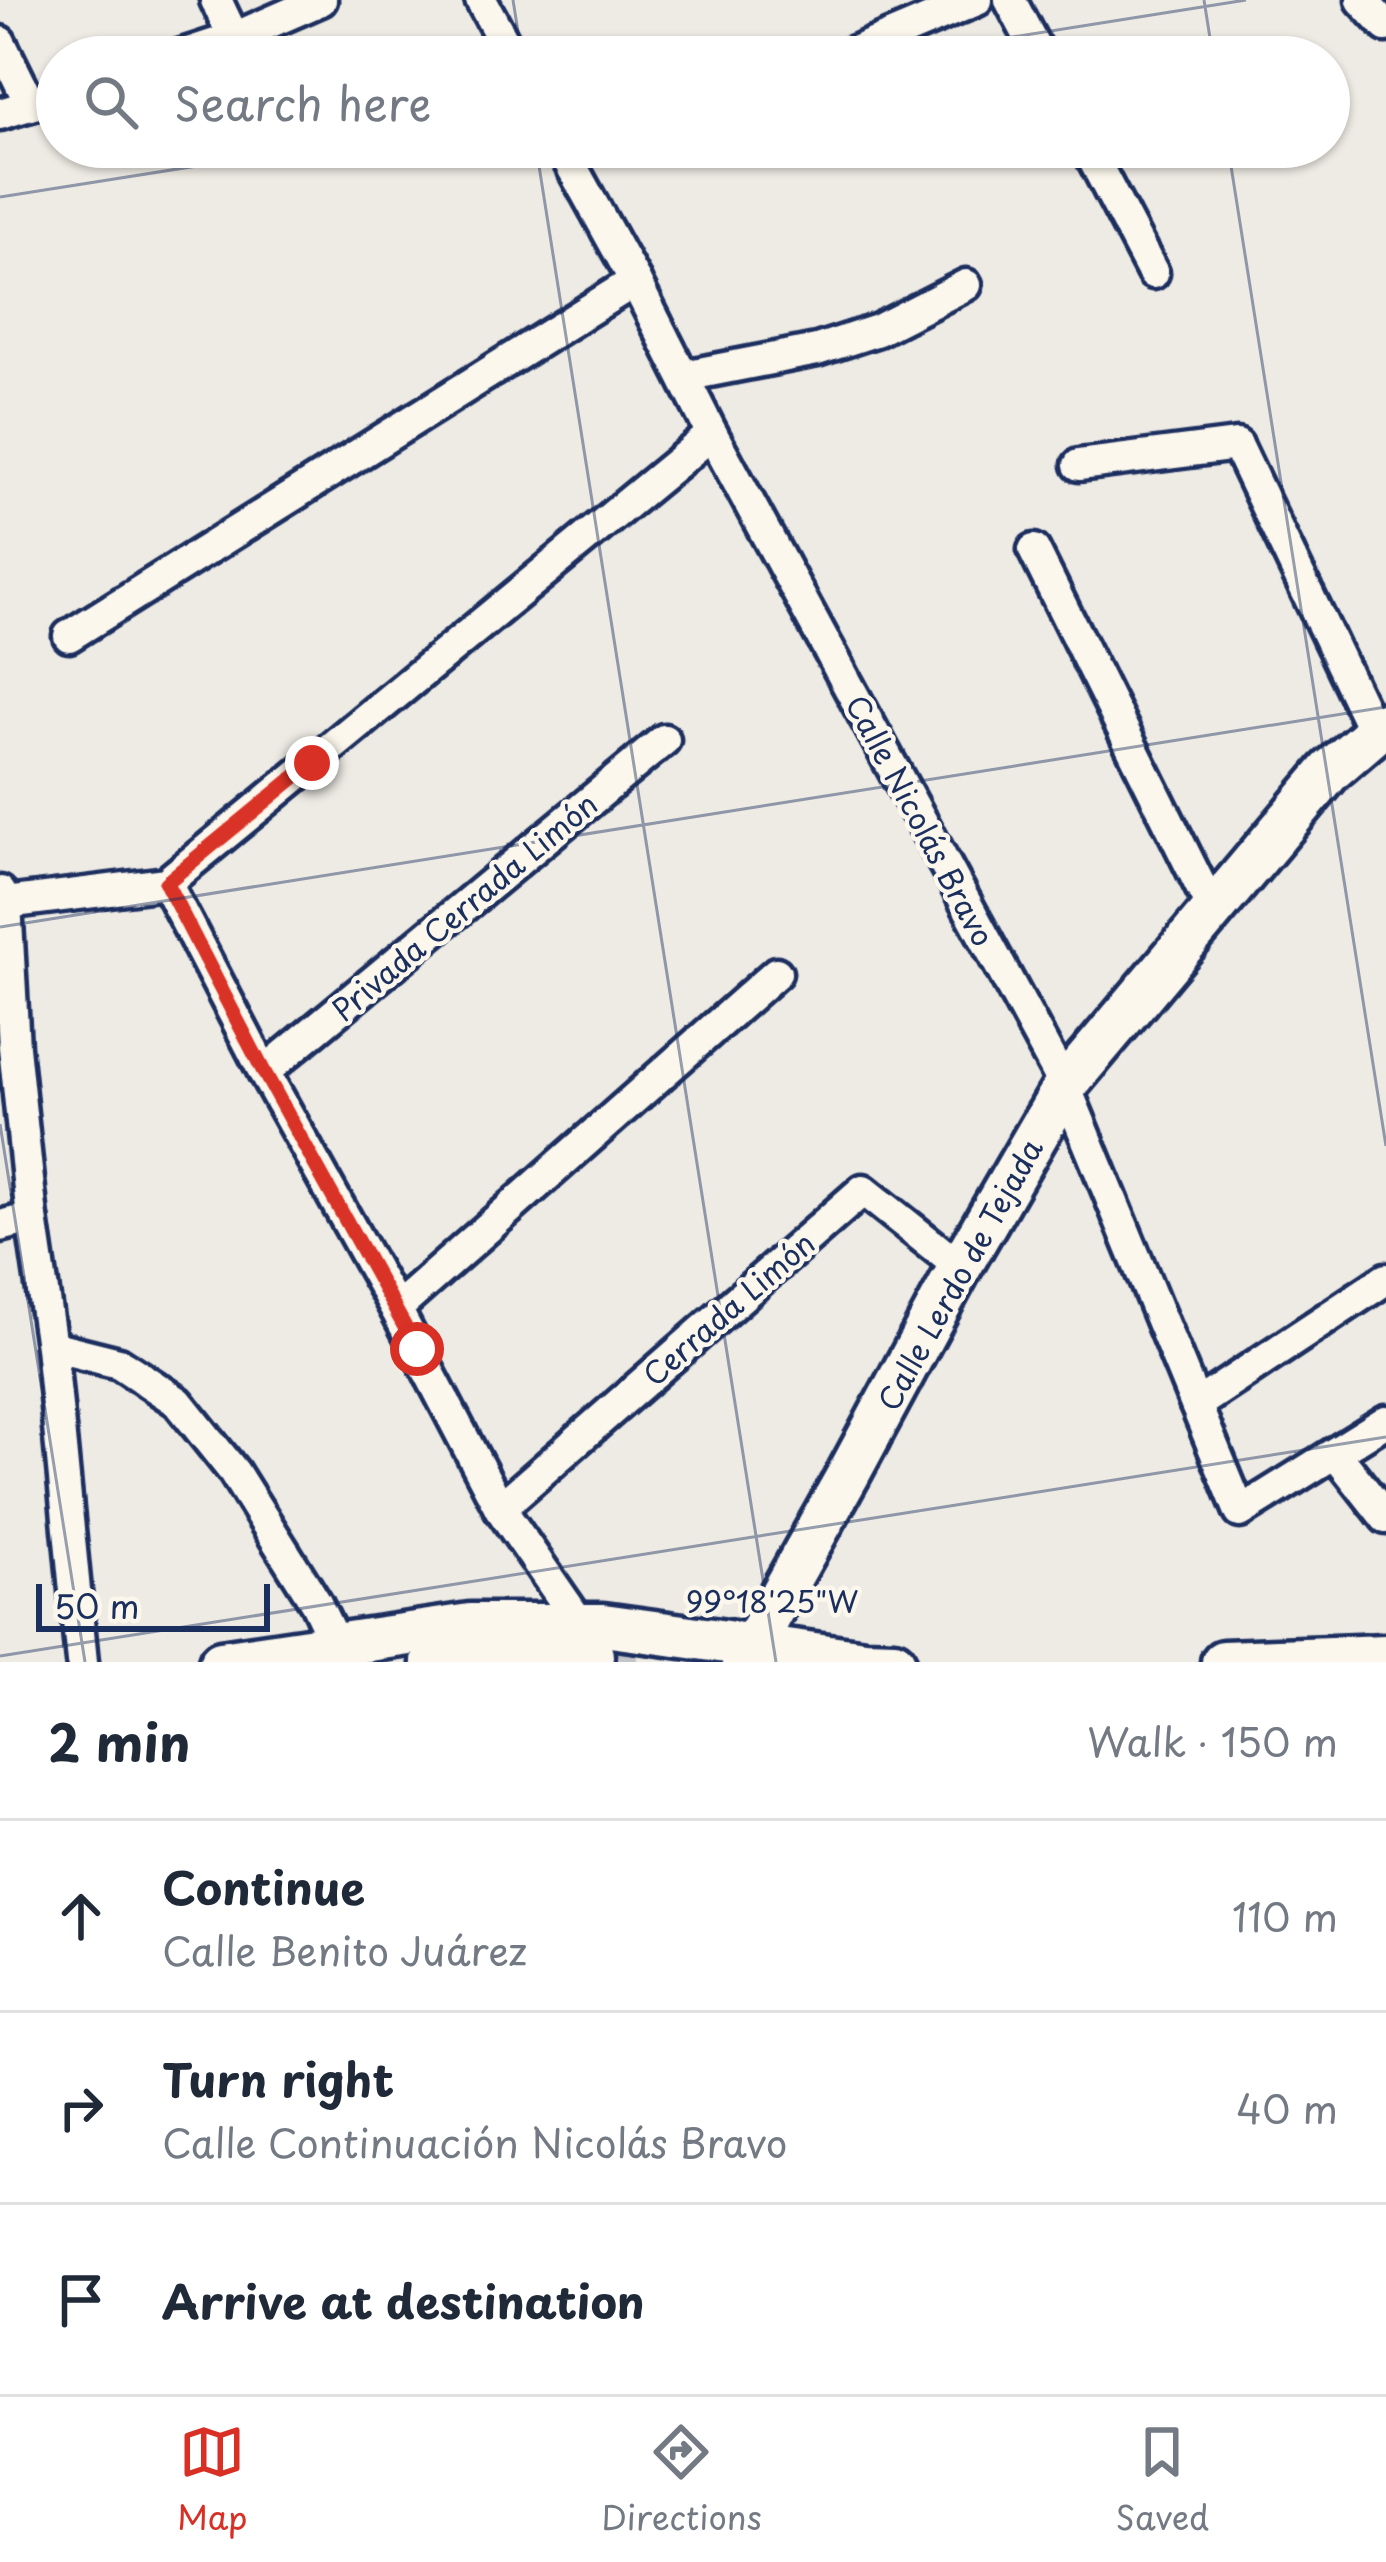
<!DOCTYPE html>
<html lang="en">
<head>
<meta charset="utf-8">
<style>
	body { margin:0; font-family:"Playpen Sans",sans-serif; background:#f6f6f7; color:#1f2937 }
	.scale { position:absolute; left:36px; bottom:30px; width:234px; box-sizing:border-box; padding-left:12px; border:6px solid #1b2f5e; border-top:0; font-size:33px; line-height:42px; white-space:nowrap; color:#1b2f5e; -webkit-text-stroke:9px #fbf7ec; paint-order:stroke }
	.stop { position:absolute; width:36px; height:36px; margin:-27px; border:9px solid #d93025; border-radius:50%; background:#fff }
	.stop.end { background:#d93025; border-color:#fff; box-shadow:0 3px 12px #0008 }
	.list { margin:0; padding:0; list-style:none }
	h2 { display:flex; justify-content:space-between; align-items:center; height:156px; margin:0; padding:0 48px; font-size:51px }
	h2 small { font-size:39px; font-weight:400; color:#747a83 }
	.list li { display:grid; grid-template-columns:78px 1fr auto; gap:36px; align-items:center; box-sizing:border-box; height:192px; padding:0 48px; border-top:3px solid #e0e1e3 }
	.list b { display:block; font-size:45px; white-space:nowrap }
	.list p { margin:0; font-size:39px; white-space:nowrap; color:#747a83 }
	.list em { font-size:39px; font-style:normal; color:#747a83 }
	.icon { flex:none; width:66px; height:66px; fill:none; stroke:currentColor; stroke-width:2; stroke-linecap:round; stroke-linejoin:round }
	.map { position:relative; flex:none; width:1386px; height:1662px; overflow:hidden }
	.search { position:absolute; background:#fff; box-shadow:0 3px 9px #0004; left:36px; right:36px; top:36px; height:132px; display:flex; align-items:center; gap:30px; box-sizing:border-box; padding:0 42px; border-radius:66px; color:#747a83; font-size:45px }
	.sheet { height:732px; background:#fff }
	nav { display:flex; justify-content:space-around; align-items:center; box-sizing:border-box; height:168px; border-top:3px solid #e0e1e3; background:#fff; font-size:33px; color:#747a83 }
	nav a { display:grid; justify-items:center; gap:6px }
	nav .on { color:#d93025 }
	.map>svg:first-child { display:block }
</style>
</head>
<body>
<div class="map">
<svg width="1386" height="1662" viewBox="0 0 1386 1662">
	<rect width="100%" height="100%" fill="#eeebe4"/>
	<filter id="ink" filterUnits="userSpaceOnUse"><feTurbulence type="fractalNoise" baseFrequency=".00833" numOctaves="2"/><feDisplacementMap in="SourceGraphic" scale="24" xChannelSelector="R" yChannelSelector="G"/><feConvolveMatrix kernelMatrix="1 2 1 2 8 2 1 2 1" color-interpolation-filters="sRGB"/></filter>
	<g filter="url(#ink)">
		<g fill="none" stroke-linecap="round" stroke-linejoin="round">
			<polyline stroke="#c4c5c9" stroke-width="48" stroke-dasharray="48 24" stroke-linecap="butt" points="589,1656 655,1662"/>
			<defs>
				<g id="street">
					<polyline points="216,0 234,38"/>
					<polyline points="481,0 512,57"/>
					<polyline points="1010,0 1040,57"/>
					<polyline points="1362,0 1386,26"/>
					<polyline points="0,42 31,105"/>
					<polyline points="176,57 234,38 321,0"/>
					<polyline points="842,57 977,0"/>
					<polyline points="0,114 57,97"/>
					<polyline points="561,147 635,281 712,434 1065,1086 1240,1512 1386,1421"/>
					<polyline points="1087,147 1153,273"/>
					<polyline points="684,376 817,350 878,330 966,285"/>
					<polyline points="1079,465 1237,445 1374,733"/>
					<polyline points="1034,550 1213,911"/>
					<polyline points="69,636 635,281"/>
					<polyline points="166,883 264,1072 396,1309 500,1508 581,1625"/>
					<polyline points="0,892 6,903 14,1047 32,1218 51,1346 82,1662"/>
					<polyline points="6,903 166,883 712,434"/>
					<polyline points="264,1072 664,740"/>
					<polyline points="0,1226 32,1218"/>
					<polyline points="396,1309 776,973"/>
					<polyline points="51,1346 119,1363 178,1402 234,1472 316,1603 336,1645"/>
					<polyline points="1196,1405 1386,1279"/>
					<polyline points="1335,1453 1386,1518"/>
					<polyline points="500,1508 863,1190 960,1267"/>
				</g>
				<g id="secondary">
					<polyline points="221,1662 470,1625 603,1625 865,1661 894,1662"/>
					<polyline points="743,1662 848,1475 960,1267 1065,1086 1330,771 1386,723"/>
					<polyline points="1223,1662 1386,1656"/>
				</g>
				<polyline id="primary" points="436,1662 487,1656 589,1656"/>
			</defs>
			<use href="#street" stroke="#1b2f5e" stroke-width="39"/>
			<use href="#secondary" stroke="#1b2f5e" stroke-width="51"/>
			<use href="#primary" stroke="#1b2f5e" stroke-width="57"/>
			<use href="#street" stroke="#fbf7ec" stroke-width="30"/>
			<use href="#secondary" stroke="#fbf7ec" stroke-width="42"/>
			<use href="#primary" stroke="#fbf7ec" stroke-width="48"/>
		</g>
	</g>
	<g fill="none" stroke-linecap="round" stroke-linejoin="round" filter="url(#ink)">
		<polyline stroke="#d93025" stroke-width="15" points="312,763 166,883 264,1072 417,1349"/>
	</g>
	<path fill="none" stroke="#1b2f5e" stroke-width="3" stroke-opacity="0.45" d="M513,0L522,57M1204,0L1213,57M886,57L1246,0M536,147L776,1662M1228,147L1386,1146M0,197L317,147M0,927L1386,707M0,1124L85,1662M0,1656L1386,1437"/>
	<g text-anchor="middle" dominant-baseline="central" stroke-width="9" stroke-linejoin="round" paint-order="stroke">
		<g font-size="30" fill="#1b2f5e" stroke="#fbf7ec">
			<text transform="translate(921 820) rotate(62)">Calle Nicolás Bravo</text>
			<text transform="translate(464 906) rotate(-40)">Privada Cerrada Limón</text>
			<text transform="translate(959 1274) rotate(-61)">Calle Lerdo de Tejada</text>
			<text transform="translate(728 1308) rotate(-41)">Cerrada Limón</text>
		</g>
	</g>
	<g font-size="30" text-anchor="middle" fill="#1b2f5e" stroke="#fbf7ec" stroke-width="9" stroke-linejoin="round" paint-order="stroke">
		<text x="772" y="1613">99°18'25"W</text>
	</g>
</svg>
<div class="scale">50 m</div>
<div class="stop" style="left:417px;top:1349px"></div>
<div class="stop end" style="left:312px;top:763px"></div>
<div class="search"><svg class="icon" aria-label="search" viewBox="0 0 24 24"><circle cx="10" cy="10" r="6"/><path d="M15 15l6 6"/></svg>Search here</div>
</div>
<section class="sheet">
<h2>2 min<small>Walk · 150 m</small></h2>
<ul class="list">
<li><svg class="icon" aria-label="ahead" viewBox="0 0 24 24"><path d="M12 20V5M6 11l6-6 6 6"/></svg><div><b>Continue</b><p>Calle Benito Juárez</p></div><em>110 m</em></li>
<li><svg class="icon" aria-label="right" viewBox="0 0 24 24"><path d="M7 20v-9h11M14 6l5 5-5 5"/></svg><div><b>Turn right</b><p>Calle Continuación Nicolás Bravo</p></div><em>40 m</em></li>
<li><svg class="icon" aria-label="arrive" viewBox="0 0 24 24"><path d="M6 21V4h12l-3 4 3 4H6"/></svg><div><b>Arrive at destination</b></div></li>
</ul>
</section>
<nav>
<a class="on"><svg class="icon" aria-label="map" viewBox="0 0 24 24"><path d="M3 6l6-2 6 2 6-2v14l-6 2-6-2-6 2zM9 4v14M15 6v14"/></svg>Map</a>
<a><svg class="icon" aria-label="directions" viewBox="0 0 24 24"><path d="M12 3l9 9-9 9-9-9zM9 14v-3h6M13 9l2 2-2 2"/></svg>Directions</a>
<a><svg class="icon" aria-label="saved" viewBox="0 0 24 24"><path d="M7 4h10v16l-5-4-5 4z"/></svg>Saved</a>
</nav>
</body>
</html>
